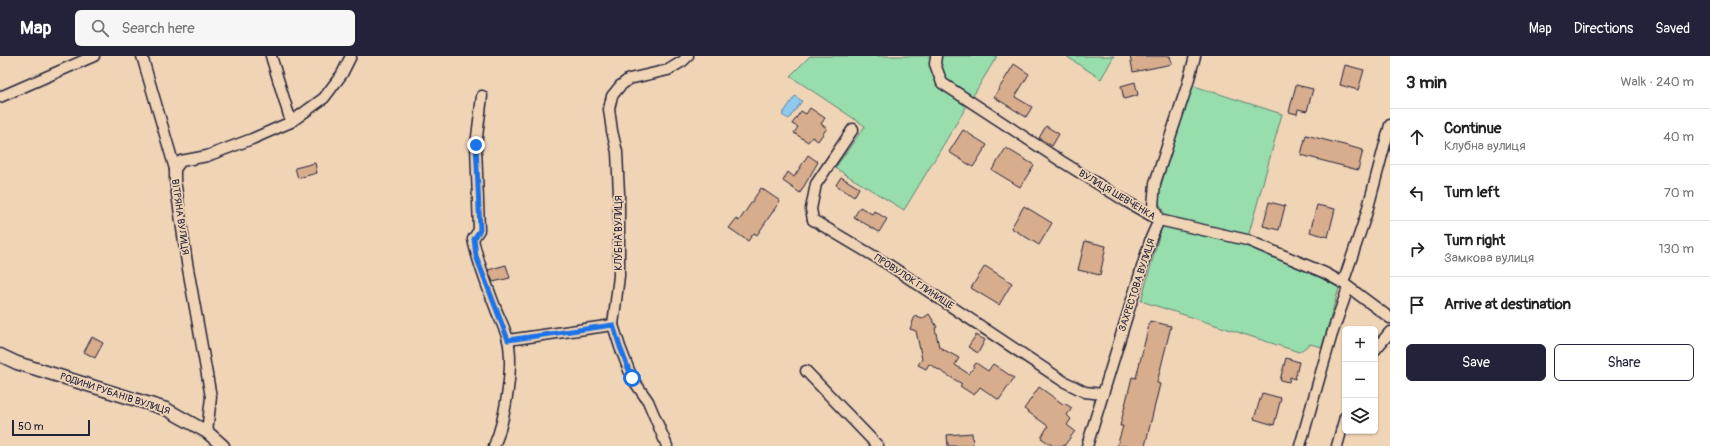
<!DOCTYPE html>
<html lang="en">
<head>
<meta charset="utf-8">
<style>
	body { margin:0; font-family:Pangolin,sans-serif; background:#f6f6f6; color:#222 }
	.controls { position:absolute; right:12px; bottom:12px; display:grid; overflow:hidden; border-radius:6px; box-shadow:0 1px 3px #0004 }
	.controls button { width:36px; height:36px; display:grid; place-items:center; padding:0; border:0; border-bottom:1px solid #e0e0e0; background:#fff; color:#222; font:20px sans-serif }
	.scale { position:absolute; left:12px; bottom:10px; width:78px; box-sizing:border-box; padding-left:4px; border:2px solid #22223b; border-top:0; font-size:11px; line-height:14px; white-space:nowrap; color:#22223b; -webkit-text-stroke:3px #f0d4b6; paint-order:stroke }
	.stop { position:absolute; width:12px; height:12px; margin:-9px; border:3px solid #1a73e8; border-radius:50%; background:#fff }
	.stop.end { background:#1a73e8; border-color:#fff; box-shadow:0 1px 4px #0008 }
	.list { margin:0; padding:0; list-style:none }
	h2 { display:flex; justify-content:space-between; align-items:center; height:52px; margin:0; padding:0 16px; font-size:17px }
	h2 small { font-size:13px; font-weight:400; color:#767676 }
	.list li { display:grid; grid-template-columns:26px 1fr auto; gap:12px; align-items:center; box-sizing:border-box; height:56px; padding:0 16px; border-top:1px solid #e0e0e0 }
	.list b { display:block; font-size:15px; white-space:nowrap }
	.list p { margin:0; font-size:13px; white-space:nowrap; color:#767676 }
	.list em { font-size:13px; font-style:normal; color:#767676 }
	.actions { display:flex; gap:8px; padding:12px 16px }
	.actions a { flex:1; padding:9px 0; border:1px solid #22223b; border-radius:6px; text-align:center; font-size:14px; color:#22223b }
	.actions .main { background:#22223b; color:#fff }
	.icon { flex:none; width:22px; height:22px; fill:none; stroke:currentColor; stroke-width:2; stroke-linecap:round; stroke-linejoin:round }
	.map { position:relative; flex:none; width:1390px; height:390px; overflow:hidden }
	header { display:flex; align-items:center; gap:24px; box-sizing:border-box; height:56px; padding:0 20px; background:#22223b; color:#fff }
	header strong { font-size:19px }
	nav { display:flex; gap:22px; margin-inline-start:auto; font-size:14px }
	.search { width:280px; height:36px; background:#f6f6f6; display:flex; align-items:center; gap:10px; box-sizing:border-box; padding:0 14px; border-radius:6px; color:#767676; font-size:15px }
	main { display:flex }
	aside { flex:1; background:#fff }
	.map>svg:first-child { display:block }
</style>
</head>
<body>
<header>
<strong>Map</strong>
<div class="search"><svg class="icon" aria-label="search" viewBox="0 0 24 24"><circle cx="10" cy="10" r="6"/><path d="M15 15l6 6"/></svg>Search here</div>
<nav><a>Map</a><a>Directions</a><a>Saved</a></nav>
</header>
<main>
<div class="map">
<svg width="1390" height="390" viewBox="0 0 1390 390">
	<rect width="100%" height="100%" fill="#f0d4b6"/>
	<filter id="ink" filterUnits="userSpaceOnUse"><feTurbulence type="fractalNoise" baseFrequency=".025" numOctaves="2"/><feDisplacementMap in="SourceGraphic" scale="8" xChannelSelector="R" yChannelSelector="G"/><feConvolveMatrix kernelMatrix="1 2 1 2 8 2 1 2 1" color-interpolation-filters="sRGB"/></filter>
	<g filter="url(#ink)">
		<g fill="#98deac" stroke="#5d8074">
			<polygon points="810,0 997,0 904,154 835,112 865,70 790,20"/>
			<polygon points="1066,0 1114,0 1101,23"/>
			<polygon points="1191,29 1282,58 1248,181 1339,232 1322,291 1310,288 1299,296 1141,245 1165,159 1157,142"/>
		</g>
		<polygon fill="#8ecaee" stroke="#6387a6" points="795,40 802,45 789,63 782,59"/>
		<g fill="#d7ad8d" stroke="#22223b">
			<polygon points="1130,0 1170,0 1172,8 1133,16"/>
			<polygon points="1014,8 1029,18 1015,41 1032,51 1026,61 994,41"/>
			<polygon points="1345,9 1364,14 1358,34 1340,29"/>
			<polygon points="1135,26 1138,39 1124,43 1121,30"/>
			<polygon points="1296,29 1313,33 1307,55 1298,53 1297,58 1289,56"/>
			<polygon points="810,52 825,62 821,68 827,72 818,85 812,81 808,86 794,77 798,71 792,68 801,55 806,58"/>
			<polygon points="1046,70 1059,78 1052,90 1039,82"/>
			<polygon points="963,74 987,89 973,111 949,96"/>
			<polygon points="1306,79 1363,94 1358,114 1301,99"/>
			<polygon points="1006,92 1034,109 1020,131 992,114"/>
			<polygon points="808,99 818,106 800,137 783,125 788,116 794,121"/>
			<polygon points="315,107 317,117 298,122 295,112"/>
			<polygon points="841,121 859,132 854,141 836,129"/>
			<polygon points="761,132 780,145 757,179 754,177 748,185 729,172 736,163 739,165"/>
			<polygon points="1269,146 1285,150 1279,174 1263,170"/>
			<polygon points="1317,149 1335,153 1328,181 1310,176"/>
			<polygon points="1024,150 1052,167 1039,189 1011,172"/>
			<polygon points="860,151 872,158 874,155 887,163 879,176 854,161"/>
			<polygon points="1085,185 1106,190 1100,219 1078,214"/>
			<polygon points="506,209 510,222 493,226 488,214"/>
			<polygon points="985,210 1012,227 999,249 971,232"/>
			<polygon points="929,258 937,271 935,272 939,291 959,302 955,309 969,318 976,307 988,315 993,308 1014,322 999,344 980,331 974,339 960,330 962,328 929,308 926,313 918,309 922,303 916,275 910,273 915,260 922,263"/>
			<polygon points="1150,265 1171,270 1157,327 1160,328 1145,390 1117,390 1123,370 1120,370 1132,321 1136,322"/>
			<polygon points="976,279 985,284 978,297 968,291"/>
			<polygon points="92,281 103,287 95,302 84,296"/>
			<polygon points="1286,302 1299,306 1295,323 1290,321 1289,326 1280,324"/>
			<polygon points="1039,331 1063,348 1064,347 1072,352 1067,359 1071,363 1067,369 1075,375 1064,390 1053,390 1041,382 1048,370 1024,353"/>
			<polygon points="1262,337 1281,342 1274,369 1254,363"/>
			<polygon points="972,377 973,390 948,390 947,379"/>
		</g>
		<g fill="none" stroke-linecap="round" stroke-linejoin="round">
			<defs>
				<g id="minor">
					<polyline points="142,0 175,113"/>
					<polyline points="271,0 291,66"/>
					<polyline points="936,0 935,8 942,27 1061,105 1127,146 1159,164 1247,184 1325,217 1343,227 1390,262"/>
					<path d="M482,40L476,89L479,174L473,183C478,208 488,232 497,256C501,265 506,275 508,284C514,311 505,365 494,390"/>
					<polyline points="0,41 94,0"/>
					<polyline points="853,73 816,128 811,153 813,164 889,209 1063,325 1085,336 1102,338"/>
					<polyline points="1343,227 1366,159 1390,69"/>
					<polyline points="508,284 613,269"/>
					<polyline points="1375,294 1390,276"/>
					<polyline points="806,315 878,390"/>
					<polyline points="207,376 211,341 187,207 175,124 175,113 181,105 207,100 252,83 291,66 324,42 342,18 351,0"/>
					<polyline points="667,390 648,345 632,322 620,291 613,269 619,220 619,138 617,96 612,75 609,53 612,40 620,30 629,23 668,14 683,5 688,0"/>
					<polyline points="1087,390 1151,182 1159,164 1153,150 1155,127 1187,30 1195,0"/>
					<polyline points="1300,390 1332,278 1348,232"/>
					<polyline points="1337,390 1345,361"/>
				</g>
				<polyline id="tertiary" points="0,299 17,307 166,353 207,376 223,390"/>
			</defs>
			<use href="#minor" stroke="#22223b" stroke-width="13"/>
			<use href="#tertiary" stroke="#22223b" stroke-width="15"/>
			<use href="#minor" stroke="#f0d4b6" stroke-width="10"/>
			<use href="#tertiary" stroke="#f0d4b6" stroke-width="12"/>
		</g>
	</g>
	<g fill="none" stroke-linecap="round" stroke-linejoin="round" filter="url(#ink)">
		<polyline stroke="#1a73e8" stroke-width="5" points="476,89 480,174 474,183 476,200 508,284 613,269 620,291 632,322"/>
	</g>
	<g text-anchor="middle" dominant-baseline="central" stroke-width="3.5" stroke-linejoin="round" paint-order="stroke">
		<g font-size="10" fill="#22223b" stroke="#f0d4b6">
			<text transform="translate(1117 139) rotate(31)">ВУЛИЦЯ ШЕВЧЕНКА</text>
			<text transform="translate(180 161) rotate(82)">ВІТРЯНА ВУЛИЦЯ</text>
			<text transform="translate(619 177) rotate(-90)">КЛУБНА ВУЛИЦЯ</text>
			<text transform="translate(914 226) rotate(33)">ПРОВУЛОК ГЛИНИЩЕ</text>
			<text transform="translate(1137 229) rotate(-72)">ЗАХРЕСТОВА ВУЛИЦЯ</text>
			<text transform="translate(115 338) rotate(18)">РОДИНИ РУБАНІВ ВУЛИЦЯ</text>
		</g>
	</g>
</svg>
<div class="controls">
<button>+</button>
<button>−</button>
<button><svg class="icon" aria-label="layers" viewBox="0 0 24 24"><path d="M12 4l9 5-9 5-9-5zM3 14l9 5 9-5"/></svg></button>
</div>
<div class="scale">50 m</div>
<div class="stop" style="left:632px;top:322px"></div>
<div class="stop end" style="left:476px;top:89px"></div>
</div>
<aside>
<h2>3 min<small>Walk · 240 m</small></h2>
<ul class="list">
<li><svg class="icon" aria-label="ahead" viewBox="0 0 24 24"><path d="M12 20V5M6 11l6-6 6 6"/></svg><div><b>Continue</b><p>Клубна вулиця</p></div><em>40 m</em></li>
<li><svg class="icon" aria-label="left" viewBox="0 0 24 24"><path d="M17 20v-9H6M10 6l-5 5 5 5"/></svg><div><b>Turn left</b></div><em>70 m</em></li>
<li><svg class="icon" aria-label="right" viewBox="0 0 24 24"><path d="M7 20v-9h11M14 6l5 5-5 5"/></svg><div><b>Turn right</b><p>Замкова вулиця</p></div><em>130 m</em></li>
<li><svg class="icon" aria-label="arrive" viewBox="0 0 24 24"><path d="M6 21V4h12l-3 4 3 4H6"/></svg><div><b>Arrive at destination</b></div></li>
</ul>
<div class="actions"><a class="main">Save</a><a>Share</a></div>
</aside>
</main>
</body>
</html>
